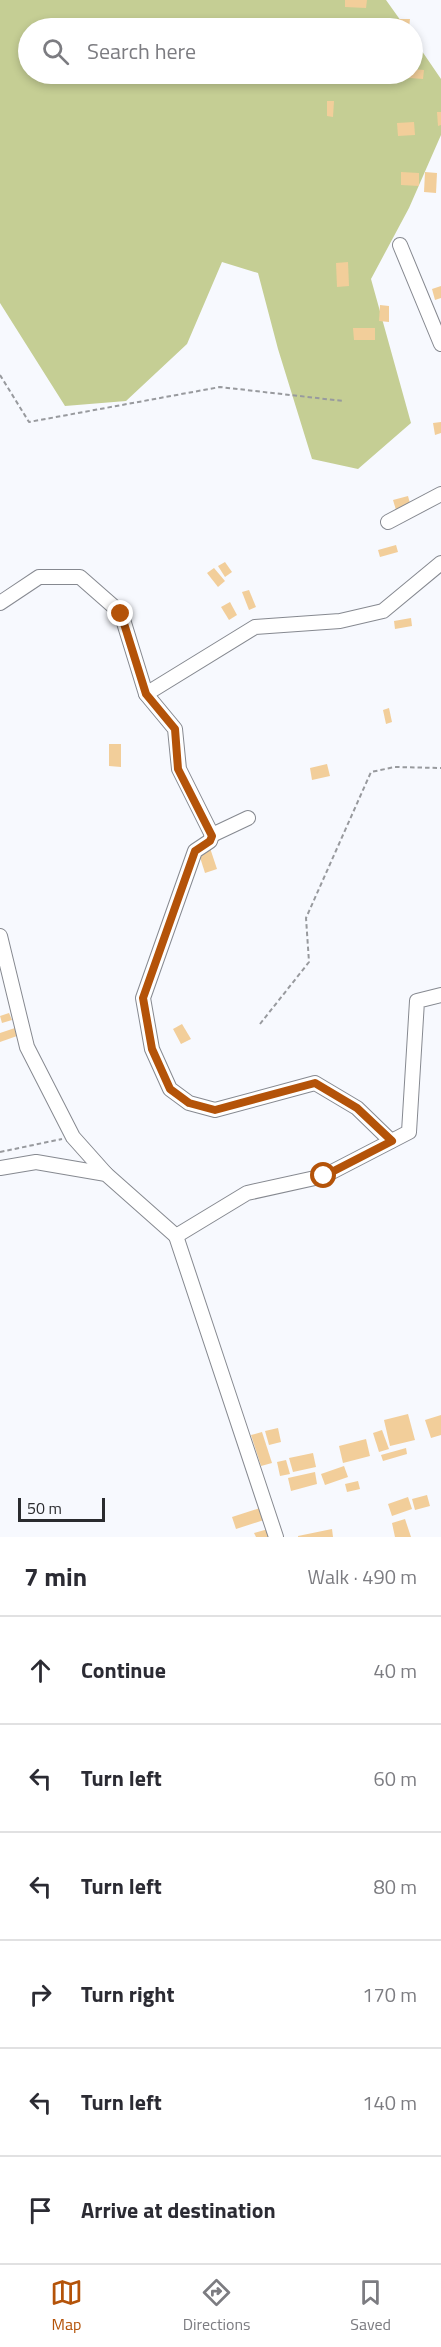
<!DOCTYPE html>
<html lang="en">
<head>
<meta charset="utf-8">
<style>
	body { margin:0; font-family:"Titillium Web",sans-serif; background:#f7f7f7; color:#2b2b33 }
	.scale { position:absolute; left:18px; bottom:15px; width:87px; box-sizing:border-box; padding-left:6px; border:3px solid #2a2b2e; border-top:0; font-size:16px; line-height:21px; white-space:nowrap; color:#2a2b2e; -webkit-text-stroke:4px #f7f9fe; paint-order:stroke }
	.stop { position:absolute; width:18px; height:18px; margin:-14px; border:4px solid #b45309; border-radius:50%; background:#fff }
	.stop.end { background:#b45309; border-color:#fff; box-shadow:0 2px 6px #0008 }
	.list { margin:0; padding:0; list-style:none }
	h2 { display:flex; justify-content:space-between; align-items:center; height:78px; margin:0; padding:0 24px; font-size:26px }
	h2 small { font-size:20px; font-weight:400; color:#7c7c81 }
	.list li { display:grid; grid-template-columns:39px 1fr auto; gap:18px; align-items:center; box-sizing:border-box; height:108px; padding:0 24px; border-top:2px solid #e1e1e2 }
	.list b { display:block; font-size:22px; white-space:nowrap }
	.list em { font-size:20px; font-style:normal; color:#7c7c81 }
	.icon { flex:none; width:33px; height:33px; fill:none; stroke:currentColor; stroke-width:2; stroke-linecap:round; stroke-linejoin:round }
	.map { position:relative; flex:none; width:441px; height:1537px; overflow:hidden }
	.search { position:absolute; background:#fff; box-shadow:0 3px 9px #0003; left:18px; right:18px; top:18px; height:66px; display:flex; align-items:center; gap:15px; box-sizing:border-box; padding:0 21px; border-radius:33px; color:#7c7c81; font-size:22px }
	.sheet { height:726px; background:#fff }
	nav { display:flex; justify-content:space-around; align-items:center; box-sizing:border-box; height:84px; border-top:2px solid #e1e1e2; background:#fff; font-size:16px; color:#7c7c81 }
	nav a { display:grid; justify-items:center; gap:3px }
	nav .on { color:#b45309 }
	.map>svg:first-child { display:block }
</style>
</head>
<body>
<div class="map">
<svg width="441" height="1537" viewBox="0 0 441 1537">
	<rect width="100%" height="100%" fill="#f7f9fe"/>
	<polygon fill="#c5ce94" points="0,0 386,0 406,28 28,28 28,74 412,74 413,38 441,79 441,135 409,208 371,279 411,423 358,469 312,459 278,349 258,273 222,262 187,344 126,401 65,406 0,303"/>
	<g fill="#f2ce9a">
		<polygon points="345,0 367,0 366,8 345,7"/>
		<polygon points="393,19 410,19 409,28 393,28"/>
		<polygon points="412,69 424,70 423,79 396,77 397,74 412,74"/>
		<polygon points="327,101 334,101 333,117 327,116"/>
		<polygon points="437,112 441,112 441,125 438,126"/>
		<polygon points="414,122 415,135 398,136 397,123"/>
		<polygon points="401,172 419,173 419,186 401,185"/>
		<polygon points="425,172 437,173 436,193 424,192"/>
		<polygon points="348,262 349,286 337,287 336,263"/>
		<polygon points="441,286 441,298 435,300 432,289"/>
		<polygon points="380,305 389,306 389,322 379,321"/>
		<polygon points="353,328 375,328 375,340 354,340"/>
		<polygon points="441,422 441,433 435,435 433,423"/>
		<polygon points="408,496 411,507 396,510 393,500"/>
		<polygon points="396,545 398,552 380,557 378,550"/>
		<polygon points="225,562 232,572 225,577 218,566"/>
		<polygon points="214,568 225,581 218,587 207,573"/>
		<polygon points="249,590 256,607 249,610 242,592"/>
		<polygon points="230,602 237,615 229,620 221,607"/>
		<polygon points="411,618 412,626 395,629 394,621"/>
		<polygon points="389,708 392,722 386,724 383,710"/>
		<polygon points="109,744 121,744 121,767 109,766"/>
		<polygon points="327,764 330,776 312,780 310,768"/>
		<polygon points="210,848 217,869 205,873 198,851"/>
		<polygon points="9,1013 12,1020 2,1023 0,1016"/>
		<polygon points="182,1024 191,1039 181,1044 173,1029"/>
		<polygon points="15,1028 17,1036 0,1042 0,1033"/>
		<polygon points="408,1414 415,1440 390,1446 384,1420"/>
		<polygon points="441,1415 441,1435 431,1438 425,1420"/>
		<polygon points="278,1428 281,1442 269,1445 265,1431"/>
		<polygon points="382,1430 389,1449 379,1452 373,1433"/>
		<polygon points="262,1432 272,1463 261,1466 251,1435"/>
		<polygon points="366,1439 370,1456 343,1463 339,1446"/>
		<polygon points="406,1448 407,1454 383,1461 381,1455"/>
		<polygon points="313,1453 316,1467 293,1472 289,1458"/>
		<polygon points="286,1460 290,1474 280,1476 277,1462"/>
		<polygon points="344,1466 348,1477 325,1485 321,1474"/>
		<polygon points="315,1472 317,1484 291,1491 288,1478"/>
		<polygon points="358,1481 360,1489 347,1492 345,1484"/>
		<polygon points="427,1495 430,1506 415,1510 412,1499"/>
		<polygon points="408,1497 412,1509 392,1516 388,1504"/>
		<polygon points="263,1507 267,1519 236,1529 232,1517"/>
		<polygon points="405,1519 411,1537 395,1537 392,1523"/>
		<polygon points="272,1528 275,1537 256,1537 254,1533"/>
		<polygon points="332,1529 333,1537 298,1537 298,1536"/>
	</g>
	<g fill="none" stroke-linecap="round" stroke-linejoin="round">
		<defs>
			<g id="minor">
				<polyline points="400,245 441,344"/>
				<polyline points="388,522 441,494"/>
				<polyline points="0,603 39,577 80,577 121,613 146,694"/>
				<polyline points="248,818 212,835 179,769 175,729 146,694 255,627 340,621 383,611 441,563"/>
				<polyline points="212,835 210,841 195,851 143,998 152,1049 170,1089 189,1103 215,1110 315,1083 357,1108 391,1141"/>
				<polyline points="0,936 27,1047 73,1137 106,1174"/>
				<polyline points="0,1168 36,1162 106,1174 176,1236 247,1193 324,1176 409,1132 417,1001 441,995"/>
				<polyline points="176,1236 276,1537"/>
			</g>
		</defs>
		<use href="#minor" stroke="#868990" stroke-width="16"/>
		<g stroke="#989a9e" stroke-width="2" stroke-dasharray="4.5 3" stroke-linecap="butt">
			<polyline points="0,375 29,422 220,387 343,401"/>
			<polyline points="260,1024 309,962 306,918 371,772 395,767 441,768"/>
			<polyline points="0,1152 62,1139"/>
		</g>
		<use href="#minor" stroke="#fff" stroke-width="14"/>
	</g>
	<g fill="none" stroke-linecap="round" stroke-linejoin="round">
		<polyline stroke="#b45309" stroke-width="8" points="121,614 146,694 175,729 178,769 212,836 210,841 195,851 143,998 152,1049 170,1089 189,1103 215,1110 315,1083 357,1108 392,1141 324,1176"/>
	</g>
</svg>
<div class="scale">50 m</div>
<div class="stop" style="left:324px;top:1176px"></div>
<div class="stop end" style="left:121px;top:614px"></div>
<div class="search"><svg class="icon" aria-label="search" viewBox="0 0 24 24"><circle cx="10" cy="10" r="6"/><path d="M15 15l6 6"/></svg>Search here</div>
</div>
<section class="sheet">
<h2>7 min<small>Walk · 490 m</small></h2>
<ul class="list">
<li><svg class="icon" aria-label="ahead" viewBox="0 0 24 24"><path d="M12 20V5M6 11l6-6 6 6"/></svg><div><b>Continue</b></div><em>40 m</em></li>
<li><svg class="icon" aria-label="left" viewBox="0 0 24 24"><path d="M17 20v-9H6M10 6l-5 5 5 5"/></svg><div><b>Turn left</b></div><em>60 m</em></li>
<li><svg class="icon" aria-label="left" viewBox="0 0 24 24"><path d="M17 20v-9H6M10 6l-5 5 5 5"/></svg><div><b>Turn left</b></div><em>80 m</em></li>
<li><svg class="icon" aria-label="right" viewBox="0 0 24 24"><path d="M7 20v-9h11M14 6l5 5-5 5"/></svg><div><b>Turn right</b></div><em>170 m</em></li>
<li><svg class="icon" aria-label="left" viewBox="0 0 24 24"><path d="M17 20v-9H6M10 6l-5 5 5 5"/></svg><div><b>Turn left</b></div><em>140 m</em></li>
<li><svg class="icon" aria-label="arrive" viewBox="0 0 24 24"><path d="M6 21V4h12l-3 4 3 4H6"/></svg><div><b>Arrive at destination</b></div></li>
</ul>
</section>
<nav>
<a class="on"><svg class="icon" aria-label="map" viewBox="0 0 24 24"><path d="M3 6l6-2 6 2 6-2v14l-6 2-6-2-6 2zM9 4v14M15 6v14"/></svg>Map</a>
<a><svg class="icon" aria-label="directions" viewBox="0 0 24 24"><path d="M12 3l9 9-9 9-9-9zM9 14v-3h6M13 9l2 2-2 2"/></svg>Directions</a>
<a><svg class="icon" aria-label="saved" viewBox="0 0 24 24"><path d="M7 4h10v16l-5-4-5 4z"/></svg>Saved</a>
</nav>
</body>
</html>
